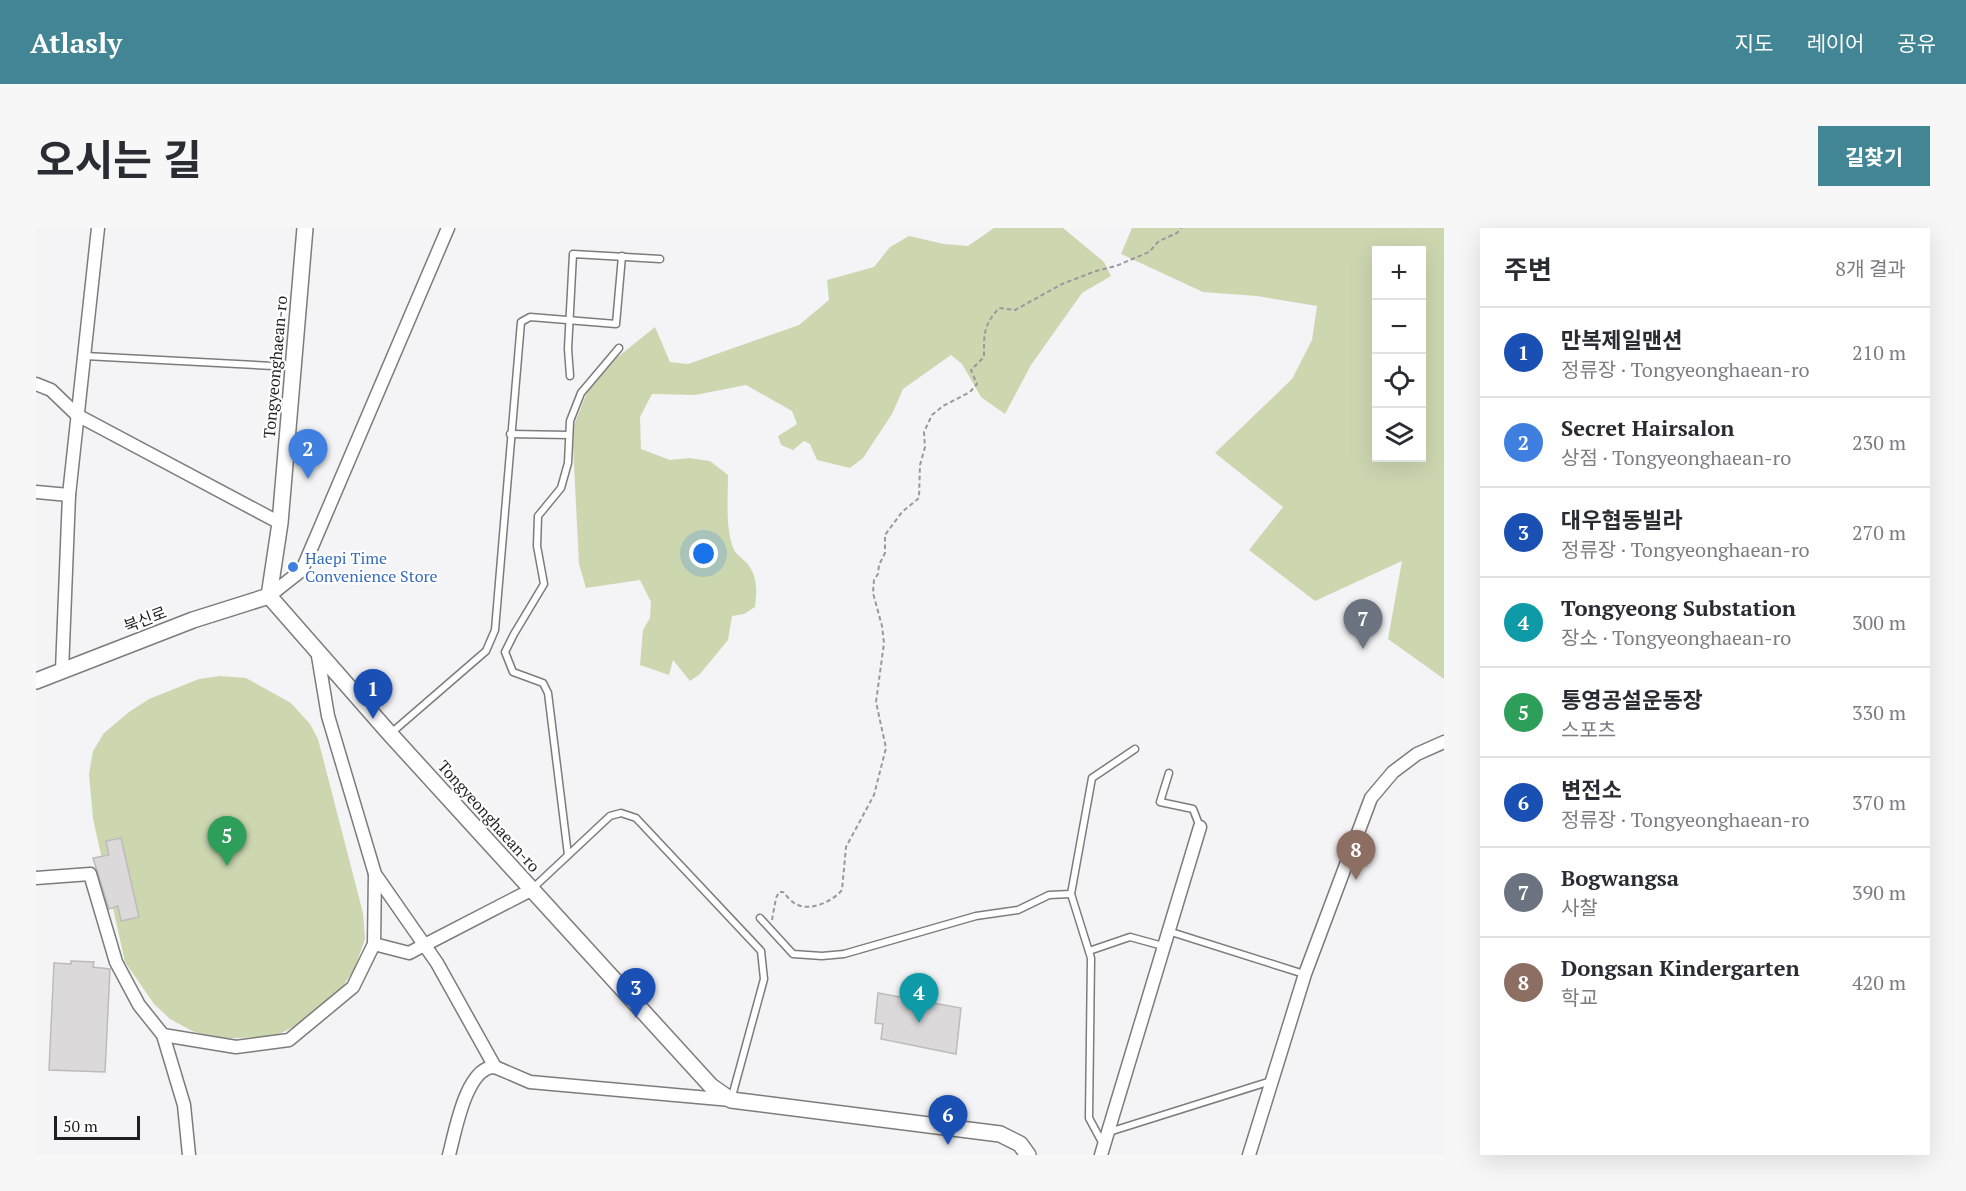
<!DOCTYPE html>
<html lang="ko">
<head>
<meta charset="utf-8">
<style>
	body { margin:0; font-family:"PT Serif","Noto Sans KR",serif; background:#f7f7f7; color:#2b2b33 }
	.controls { position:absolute; right:18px; top:18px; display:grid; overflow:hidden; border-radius:0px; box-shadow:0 6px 24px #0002 }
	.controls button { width:54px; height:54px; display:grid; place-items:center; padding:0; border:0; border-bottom:2px solid #e1e1e2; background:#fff; color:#2b2b33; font:30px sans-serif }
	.scale { position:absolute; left:18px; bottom:15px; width:86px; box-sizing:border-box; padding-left:6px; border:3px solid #1f1f20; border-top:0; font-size:16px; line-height:21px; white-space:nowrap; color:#1f1f20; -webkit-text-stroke:4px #fff; paint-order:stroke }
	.you { position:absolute; left:668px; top:326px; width:21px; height:21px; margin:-15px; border:4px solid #fff; border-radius:50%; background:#1a73e8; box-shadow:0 0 0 9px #1a73e833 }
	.badge { display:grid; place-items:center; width:39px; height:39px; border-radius:50%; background:#428594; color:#fff; font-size:20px; font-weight:700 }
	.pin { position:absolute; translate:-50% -50px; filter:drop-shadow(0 2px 3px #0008) }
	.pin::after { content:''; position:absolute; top:32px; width:21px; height:18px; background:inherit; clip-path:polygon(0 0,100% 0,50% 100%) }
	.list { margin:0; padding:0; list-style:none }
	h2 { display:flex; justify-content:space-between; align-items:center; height:78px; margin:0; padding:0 24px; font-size:26px }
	h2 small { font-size:20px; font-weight:400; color:#7c7c81 }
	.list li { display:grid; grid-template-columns:39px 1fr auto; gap:18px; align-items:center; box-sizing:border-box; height:90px; padding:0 24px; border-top:2px solid #e1e1e2 }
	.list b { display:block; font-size:22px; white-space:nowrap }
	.list p { margin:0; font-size:20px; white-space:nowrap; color:#7c7c81 }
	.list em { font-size:20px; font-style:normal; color:#7c7c81 }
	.icon { flex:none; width:33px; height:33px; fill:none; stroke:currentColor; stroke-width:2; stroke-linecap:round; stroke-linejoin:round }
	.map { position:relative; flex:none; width:1408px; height:927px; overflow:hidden; border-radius:0px }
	header { display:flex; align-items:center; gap:36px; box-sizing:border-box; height:84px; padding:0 30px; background:#428594; color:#fff }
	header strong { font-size:28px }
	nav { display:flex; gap:33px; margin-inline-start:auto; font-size:21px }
	.intro { display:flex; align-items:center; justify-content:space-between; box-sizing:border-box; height:144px; padding:0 36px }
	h1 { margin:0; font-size:42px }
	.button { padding:15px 27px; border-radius:0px; background:#428594; color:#fff; font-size:21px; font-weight:700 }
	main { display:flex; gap:36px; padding:0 36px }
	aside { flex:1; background:#fff; border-radius:0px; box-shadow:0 6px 24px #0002 }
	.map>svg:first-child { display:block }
</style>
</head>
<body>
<header>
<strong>Atlasly</strong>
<nav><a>지도</a><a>레이어</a><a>공유</a></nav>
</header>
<div class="intro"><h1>오시는 길</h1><a class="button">길찾기</a></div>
<main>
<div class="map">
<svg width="1408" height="927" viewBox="0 0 1408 927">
	<rect width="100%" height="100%" fill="#f4f4f6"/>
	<g fill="#ccd7b0" fill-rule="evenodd">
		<path d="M958,0H1027L1068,34L1075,48L1046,65L995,137L969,186L945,169L926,136L915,127L867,161L856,186L827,230L814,240L781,232L774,216L768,213L757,222L745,217L742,208L761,196L756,183L710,157L659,167L616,166L604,189L605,221L634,232L653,230L674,233L692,247C692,269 689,301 698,322C701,327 707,331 711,335C722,349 721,363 719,379L708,386L696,388L692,412L664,446L654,453L637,432L633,447L604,437L607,402L614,390L615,374L604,352L550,360L543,336L537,217L538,197L557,149L619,99L634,134L652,136L763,97L793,72L791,52L838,39L854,19L873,8L908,16L932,18Z"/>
		<path d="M1096,0H1408V451L1352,411L1366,333L1279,373L1213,322L1247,279L1179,225L1256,151L1276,112L1281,78L1221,68L1167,64L1085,26ZM1340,22H1386V230H1340Z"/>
		<polygon points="184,448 210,450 255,475 274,496 282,511 327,685 329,711 318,742 300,768 267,794 239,808 184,811 156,803 134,791 118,776 89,734 57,591 53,546 57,523 68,505 93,484 113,471 163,451"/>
	</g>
	<g fill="#dbd9d9" stroke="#bdbbbb" stroke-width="1.5">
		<polygon points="85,610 103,689 85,693 82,678 73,681 57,630 73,627 70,613"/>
		<polygon points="35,733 58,734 57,739 74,741 69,844 13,842 18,735 35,736"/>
		<polygon points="842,765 925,780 920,826 845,811 847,796 839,795"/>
	</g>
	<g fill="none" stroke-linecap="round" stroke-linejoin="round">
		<defs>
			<g id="service">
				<polyline points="49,128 256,139"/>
				<polyline points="534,148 532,121 537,26 624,31"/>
				<polyline points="474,206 533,207"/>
				<polyline points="354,506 450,423 459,402 485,94 494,89 580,96 586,28"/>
				<polyline points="1133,545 1124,574 1157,581 1164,599"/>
				<polyline points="532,627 512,465 507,455 477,444 469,424 478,406 508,356 501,318 502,288 525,260 532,235 534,193 545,165 583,120"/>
				<polyline points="496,661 574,588 585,585 600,590 725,723 728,751 695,872"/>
				<polyline points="724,690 757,726 786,728 808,726 940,688 982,682 1013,667 1035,666"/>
				<polyline points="1132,703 1268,746"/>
				<polyline points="1053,723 1094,709 1127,718"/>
				<polyline points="1073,904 1235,853"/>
				<polyline points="1067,916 1053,890 1055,730 1035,666 1056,550 1099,521"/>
			</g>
			<g id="minor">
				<polyline points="0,156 15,162 41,187 244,295"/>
				<polyline points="0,264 33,267"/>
				<polyline points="233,368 266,342 412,0"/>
				<polyline points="281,422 292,488 339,646 401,735 459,839"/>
				<polyline points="26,443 33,267 62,0"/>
				<polyline points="0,650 54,646 80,734 103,777 127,807 148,877 153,927"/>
				<polyline points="338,716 373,725 495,662"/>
				<polyline points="127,807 200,819 253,812 317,759 338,716 339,646"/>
				<path d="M413,927C419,905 430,838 459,839L494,854L695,872"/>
				<polyline points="1065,927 1164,599"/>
				<polyline points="1213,927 1269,746 1335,570 1357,544 1381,526 1408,514"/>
			</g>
			<g id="tertiary">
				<polyline points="269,0 244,295 233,368 354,506 675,858 695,872 964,906 984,916 992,927"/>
				<polyline points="0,453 157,392 233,368"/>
			</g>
		</defs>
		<use href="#service" stroke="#7c7c7d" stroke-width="9"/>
		<use href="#minor" stroke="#7c7c7d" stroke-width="15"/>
		<use href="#tertiary" stroke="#7c7c7d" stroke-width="18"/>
		<path stroke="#99999b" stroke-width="2" stroke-dasharray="4.5 3" stroke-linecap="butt" d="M736,692L740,670L743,664H747C751,668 756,675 762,677C776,683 797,673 806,662L810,619L838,567L850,520L840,474L848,415L846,398L837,365L838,352L842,346L843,337L849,325V307L866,284L883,270L884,237L889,219L888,204L896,187L907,178L934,164L941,156L935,142L948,129C948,106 947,98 963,80L979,82L1026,56L1060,43L1080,38L1113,24L1123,13L1141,5L1145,0"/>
		<use href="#service" stroke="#fff" stroke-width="6"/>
		<use href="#minor" stroke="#fff" stroke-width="12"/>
		<use href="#tertiary" stroke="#fff" stroke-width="15"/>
	</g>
	<circle fill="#3f7fe0" stroke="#fff" stroke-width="2" cx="257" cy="339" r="6"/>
	<g text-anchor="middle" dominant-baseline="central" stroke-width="4.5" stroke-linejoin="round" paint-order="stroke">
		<g font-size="16" fill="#1f1f20" stroke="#fff">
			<text transform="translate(239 139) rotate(-85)">Tongyeonghaean-ro</text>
			<text transform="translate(109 391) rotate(-21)">북신로</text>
			<text transform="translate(453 588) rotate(48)">Tongyeonghaean-ro</text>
		</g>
		<g font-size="16" fill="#366cbe" stroke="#fff" text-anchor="start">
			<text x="269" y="330">Haepi Time<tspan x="269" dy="18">Convenience Store</tspan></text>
		</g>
	</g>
</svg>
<div class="controls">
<button>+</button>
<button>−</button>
<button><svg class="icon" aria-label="locate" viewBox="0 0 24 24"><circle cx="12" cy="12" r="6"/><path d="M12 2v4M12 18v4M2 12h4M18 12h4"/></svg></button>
<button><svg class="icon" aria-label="layers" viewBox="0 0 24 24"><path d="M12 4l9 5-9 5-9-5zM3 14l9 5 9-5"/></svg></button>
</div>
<div class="scale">50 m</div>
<div class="you"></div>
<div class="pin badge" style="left:337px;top:491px;background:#1a4fb4">1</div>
<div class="pin badge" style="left:272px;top:251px;background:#3f7fe0">2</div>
<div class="pin badge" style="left:600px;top:790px;background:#1a4fb4">3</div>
<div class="pin badge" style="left:883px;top:795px;background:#0f9aa8">4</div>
<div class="pin badge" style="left:191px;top:638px;background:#2e9e5b">5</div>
<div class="pin badge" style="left:912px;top:917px;background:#1a4fb4">6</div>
<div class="pin badge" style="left:1327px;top:421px;background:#6b7280">7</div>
<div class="pin badge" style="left:1320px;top:652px;background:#8d6e63">8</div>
</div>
<aside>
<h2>주변<small>8개 결과</small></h2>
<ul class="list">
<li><span class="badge" style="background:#1a4fb4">1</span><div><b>만복제일맨션</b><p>정류장 · Tongyeonghaean-ro</p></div><em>210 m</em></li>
<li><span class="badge" style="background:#3f7fe0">2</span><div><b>Secret Hairsalon</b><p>상점 · Tongyeonghaean-ro</p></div><em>230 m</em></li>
<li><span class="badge" style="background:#1a4fb4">3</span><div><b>대우협동빌라</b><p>정류장 · Tongyeonghaean-ro</p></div><em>270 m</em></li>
<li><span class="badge" style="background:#0f9aa8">4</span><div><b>Tongyeong Substation</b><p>장소 · Tongyeonghaean-ro</p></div><em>300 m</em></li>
<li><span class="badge" style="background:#2e9e5b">5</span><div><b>통영공설운동장</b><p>스포츠</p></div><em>330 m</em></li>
<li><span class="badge" style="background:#1a4fb4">6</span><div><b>변전소</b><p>정류장 · Tongyeonghaean-ro</p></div><em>370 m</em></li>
<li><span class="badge" style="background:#6b7280">7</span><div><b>Bogwangsa</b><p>사찰</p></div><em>390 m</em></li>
<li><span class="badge" style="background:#8d6e63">8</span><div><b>Dongsan Kindergarten</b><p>학교</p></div><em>420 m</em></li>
</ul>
</aside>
</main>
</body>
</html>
